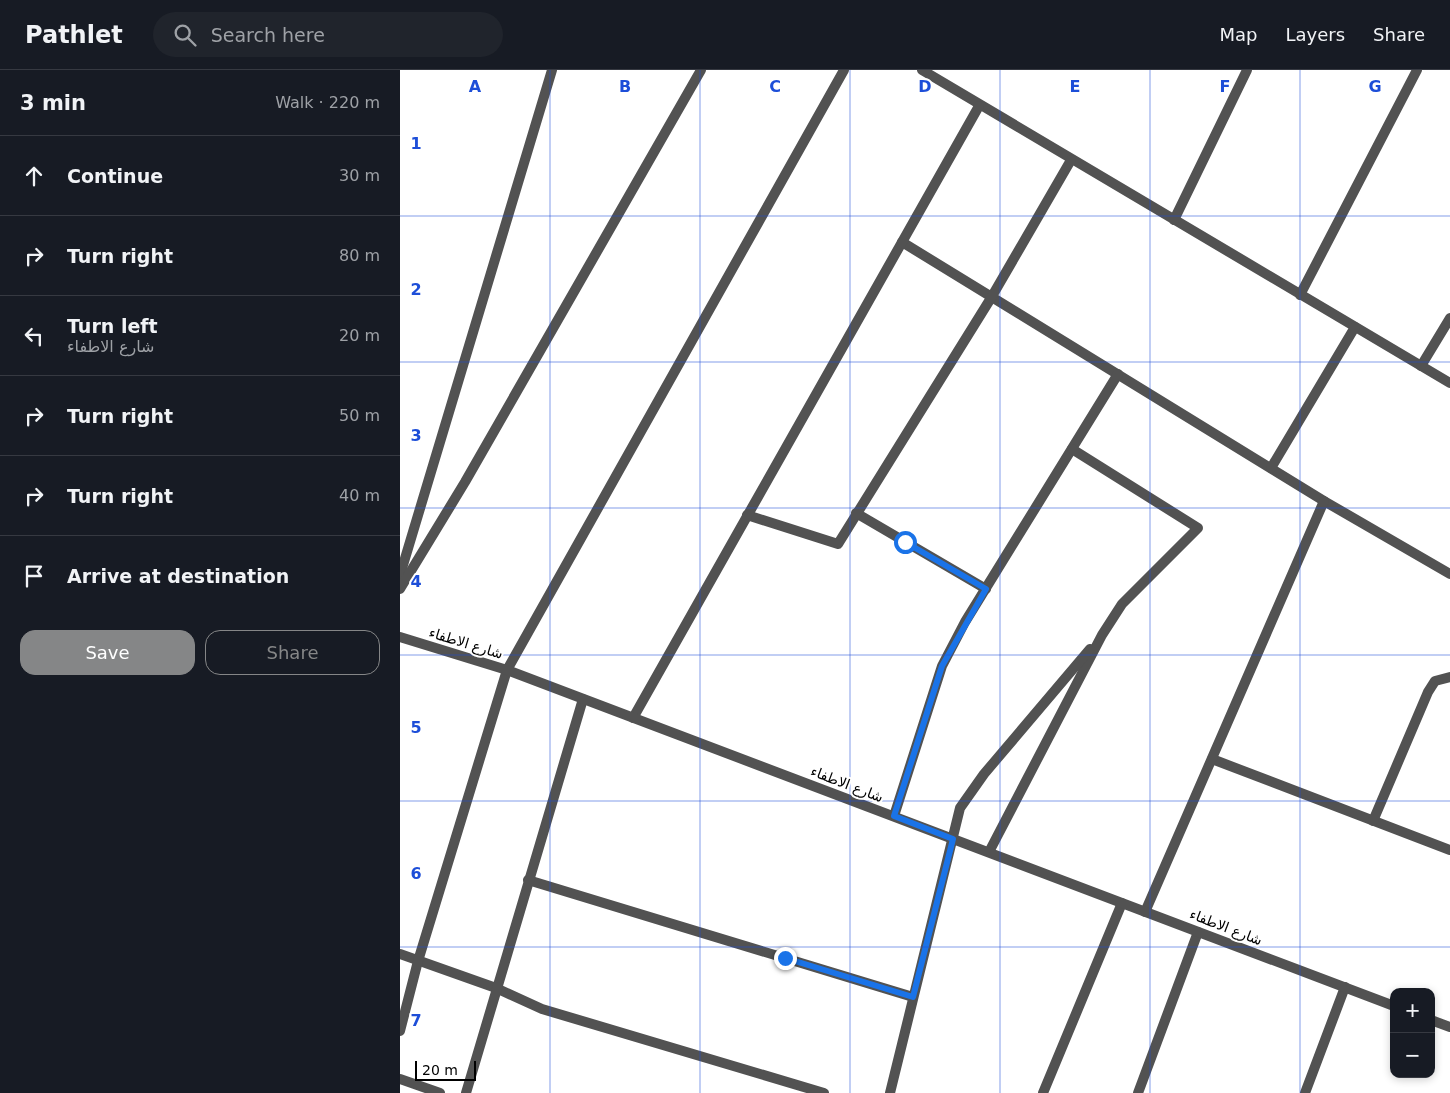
<!DOCTYPE html>
<html lang="en">
<head>
<meta charset="utf-8">
<style>
	body { margin:0; font-family:"DejaVu Sans",Vazirmatn,sans-serif; background:#20242c; color:#f1f3f6 }
	.controls { position:absolute; right:15px; bottom:15px; display:grid; overflow:hidden; border-radius:10px; box-shadow:0 2px 8px #0003 }
	.controls button { width:45px; height:45px; display:grid; place-items:center; padding:0; border:0; border-bottom:1px solid #363941; background:#171b24; color:#f1f3f6; font:25px sans-serif }
	.scale { position:absolute; left:15px; bottom:12px; width:61px; box-sizing:border-box; padding-left:5px; border:2px solid #000; border-top:0; font-size:14px; line-height:18px; white-space:nowrap; color:#000; -webkit-text-stroke:4px #fff; paint-order:stroke }
	.stop { position:absolute; width:15px; height:15px; margin:-11px; border:4px solid #1a73e8; border-radius:50%; background:#fff }
	.stop.end { background:#1a73e8; border-color:#fff; box-shadow:0 1px 5px #0008 }
	.list { margin:0; padding:0; list-style:none }
	h2 { display:flex; justify-content:space-between; align-items:center; height:65px; margin:0; padding:0 20px; font-size:21px }
	h2 small { font-size:16px; font-weight:400; color:#9ea1a6 }
	.list li { display:grid; grid-template-columns:32px 1fr auto; gap:15px; align-items:center; box-sizing:border-box; height:80px; padding:0 20px; border-top:1px solid #363941 }
	.list b { display:block; font-size:19px; white-space:nowrap }
	.list p { margin:0; font-size:16px; white-space:nowrap; color:#9ea1a6 }
	.list em { font-size:16px; font-style:normal; color:#9ea1a6 }
	.actions { display:flex; gap:10px; padding:15px 20px }
	.actions a { flex:1; padding:11px 0; border:1px solid #858687; border-radius:15px; text-align:center; font-size:18px; color:#858687 }
	.actions .main { background:#858687; color:#fff }
	.icon { flex:none; width:28px; height:28px; fill:none; stroke:currentColor; stroke-width:2; stroke-linecap:round; stroke-linejoin:round }
	.map { position:relative; flex:none; width:1050px; height:1023px; overflow:hidden }
	header { display:flex; align-items:center; gap:30px; box-sizing:border-box; height:70px; padding:0 25px; background:#171b24; border-bottom:1px solid #363941 }
	header strong { font-size:24px }
	nav { display:flex; gap:28px; margin-inline-start:auto; font-size:18px }
	.search { width:350px; height:45px; background:#20242c; display:flex; align-items:center; gap:12px; box-sizing:border-box; padding:0 18px; border-radius:28px; color:#9ea1a6; font-size:19px }
	main { display:flex }
	aside { flex:1; background:#171b24 }
	.map>svg:first-child { display:block }
</style>
</head>
<body>
<header>
<strong>Pathlet</strong>
<div class="search"><svg class="icon" aria-label="search" viewBox="0 0 24 24"><circle cx="10" cy="10" r="6"/><path d="M15 15l6 6"/></svg>Search here</div>
<nav><a>Map</a><a>Layers</a><a>Share</a></nav>
</header>
<main>
<aside>
<h2>3 min<small>Walk · 220 m</small></h2>
<ul class="list">
<li><svg class="icon" aria-label="ahead" viewBox="0 0 24 24"><path d="M12 20V5M6 11l6-6 6 6"/></svg><div><b>Continue</b></div><em>30 m</em></li>
<li><svg class="icon" aria-label="right" viewBox="0 0 24 24"><path d="M7 20v-9h11M14 6l5 5-5 5"/></svg><div><b>Turn right</b></div><em>80 m</em></li>
<li><svg class="icon" aria-label="left" viewBox="0 0 24 24"><path d="M17 20v-9H6M10 6l-5 5 5 5"/></svg><div><b>Turn left</b><p>شارع الاطفاء</p></div><em>20 m</em></li>
<li><svg class="icon" aria-label="right" viewBox="0 0 24 24"><path d="M7 20v-9h11M14 6l5 5-5 5"/></svg><div><b>Turn right</b></div><em>50 m</em></li>
<li><svg class="icon" aria-label="right" viewBox="0 0 24 24"><path d="M7 20v-9h11M14 6l5 5-5 5"/></svg><div><b>Turn right</b></div><em>40 m</em></li>
<li><svg class="icon" aria-label="arrive" viewBox="0 0 24 24"><path d="M6 21V4h12l-3 4 3 4H6"/></svg><div><b>Arrive at destination</b></div></li>
</ul>
<div class="actions"><a class="main">Save</a><a>Share</a></div>
</aside>
<div class="map">
<svg width="1050" height="1023" viewBox="0 0 1050 1023">
	<rect width="100%" height="100%" fill="#fff"/>
	<g fill="none" stroke-linecap="round" stroke-linejoin="round">
		<g stroke="#525252" stroke-width="10">
			<polyline points="522,0 1050,313"/>
			<polyline points="774,150 847,0"/>
			<polyline points="502,172 924,431 1050,504"/>
			<polyline points="900,225 1017,0"/>
			<polyline points="1021,296 1050,248"/>
			<polyline points="871,398 955,257"/>
			<polyline points="456,443 586,519"/>
			<polyline points="347,445 438,474 591,228 671,90"/>
			<polyline points="0,505 152,0"/>
			<polyline points="0,519 65,412 301,0"/>
			<polyline points="233,648 579,36"/>
			<polyline points="812,689 1050,780"/>
			<polyline points="494,746 542,596 565,552 718,304"/>
			<polyline points="973,751 1028,622 1035,611 1050,607"/>
			<polyline points="589,782 702,565 722,534 798,458 672,379"/>
			<polyline points="128,810 513,927"/>
			<polyline points="745,842 924,431"/>
			<polyline points="0,884 96,918 142,939 424,1023"/>
			<polyline points="0,961 18,891 107,600 444,0"/>
			<polyline points="0,1009 40,1023"/>
			<polyline points="66,1023 183,629"/>
			<polyline points="490,1023 560,738 584,704 690,579"/>
			<polyline points="643,1023 722,833"/>
			<polyline points="738,1023 798,862"/>
			<polyline points="905,1023 945,917"/>
		</g>
		<g stroke="#525252" stroke-width="10">
			<polyline points="0,567 107,600 994,936"/>
			<polyline points="1031,950 1050,957"/>
		</g>
	</g>
	<g fill="none" stroke-linecap="round" stroke-linejoin="round">
		<polyline stroke="#1a73e8" stroke-width="6" points="385,888 513,927 553,769 494,746 542,596 586,519 505,472"/>
	</g>
	<path fill="none" stroke="#1d4ed8" stroke-width="1" stroke-opacity="0.55" d="M150,0V1023M300,0V1023M450,0V1023M600,0V1023M750,0V1023M900,0V1023M0,146H1050M0,292H1050M0,438H1050M0,585H1050M0,731H1050M0,877H1050"/>
	<g text-anchor="middle" dominant-baseline="central" stroke-width="4" stroke-linejoin="round" paint-order="stroke">
		<g font-size="14" fill="#000" stroke="#fff">
			<text transform="translate(66 573) rotate(17)">شارع الاطفاء</text>
			<text transform="translate(447 714) rotate(21)">شارع الاطفاء</text>
			<text transform="translate(826 857) rotate(21)">شارع الاطفاء</text>
		</g>
	</g>
	<g font-size="16" text-anchor="middle" font-weight="bold" fill="#1d4ed8" stroke="#fff" stroke-width="4" stroke-linejoin="round" paint-order="stroke">
		<text x="75" y="22">A</text>
		<text x="225" y="22">B</text>
		<text x="375" y="22">C</text>
		<text x="525" y="22">D</text>
		<text x="675" y="22">E</text>
		<text x="825" y="22">F</text>
		<text x="975" y="22">G</text>
		<text x="16" y="79">1</text>
		<text x="16" y="225">2</text>
		<text x="16" y="371">3</text>
		<text x="16" y="517">4</text>
		<text x="16" y="663">5</text>
		<text x="16" y="809">6</text>
		<text x="16" y="956">7</text>
	</g>
</svg>
<div class="controls">
<button>+</button>
<button>−</button>
</div>
<div class="scale">20 m</div>
<div class="stop" style="left:505px;top:472px"></div>
<div class="stop end" style="left:385px;top:888px"></div>
</div>
</main>
</body>
</html>
